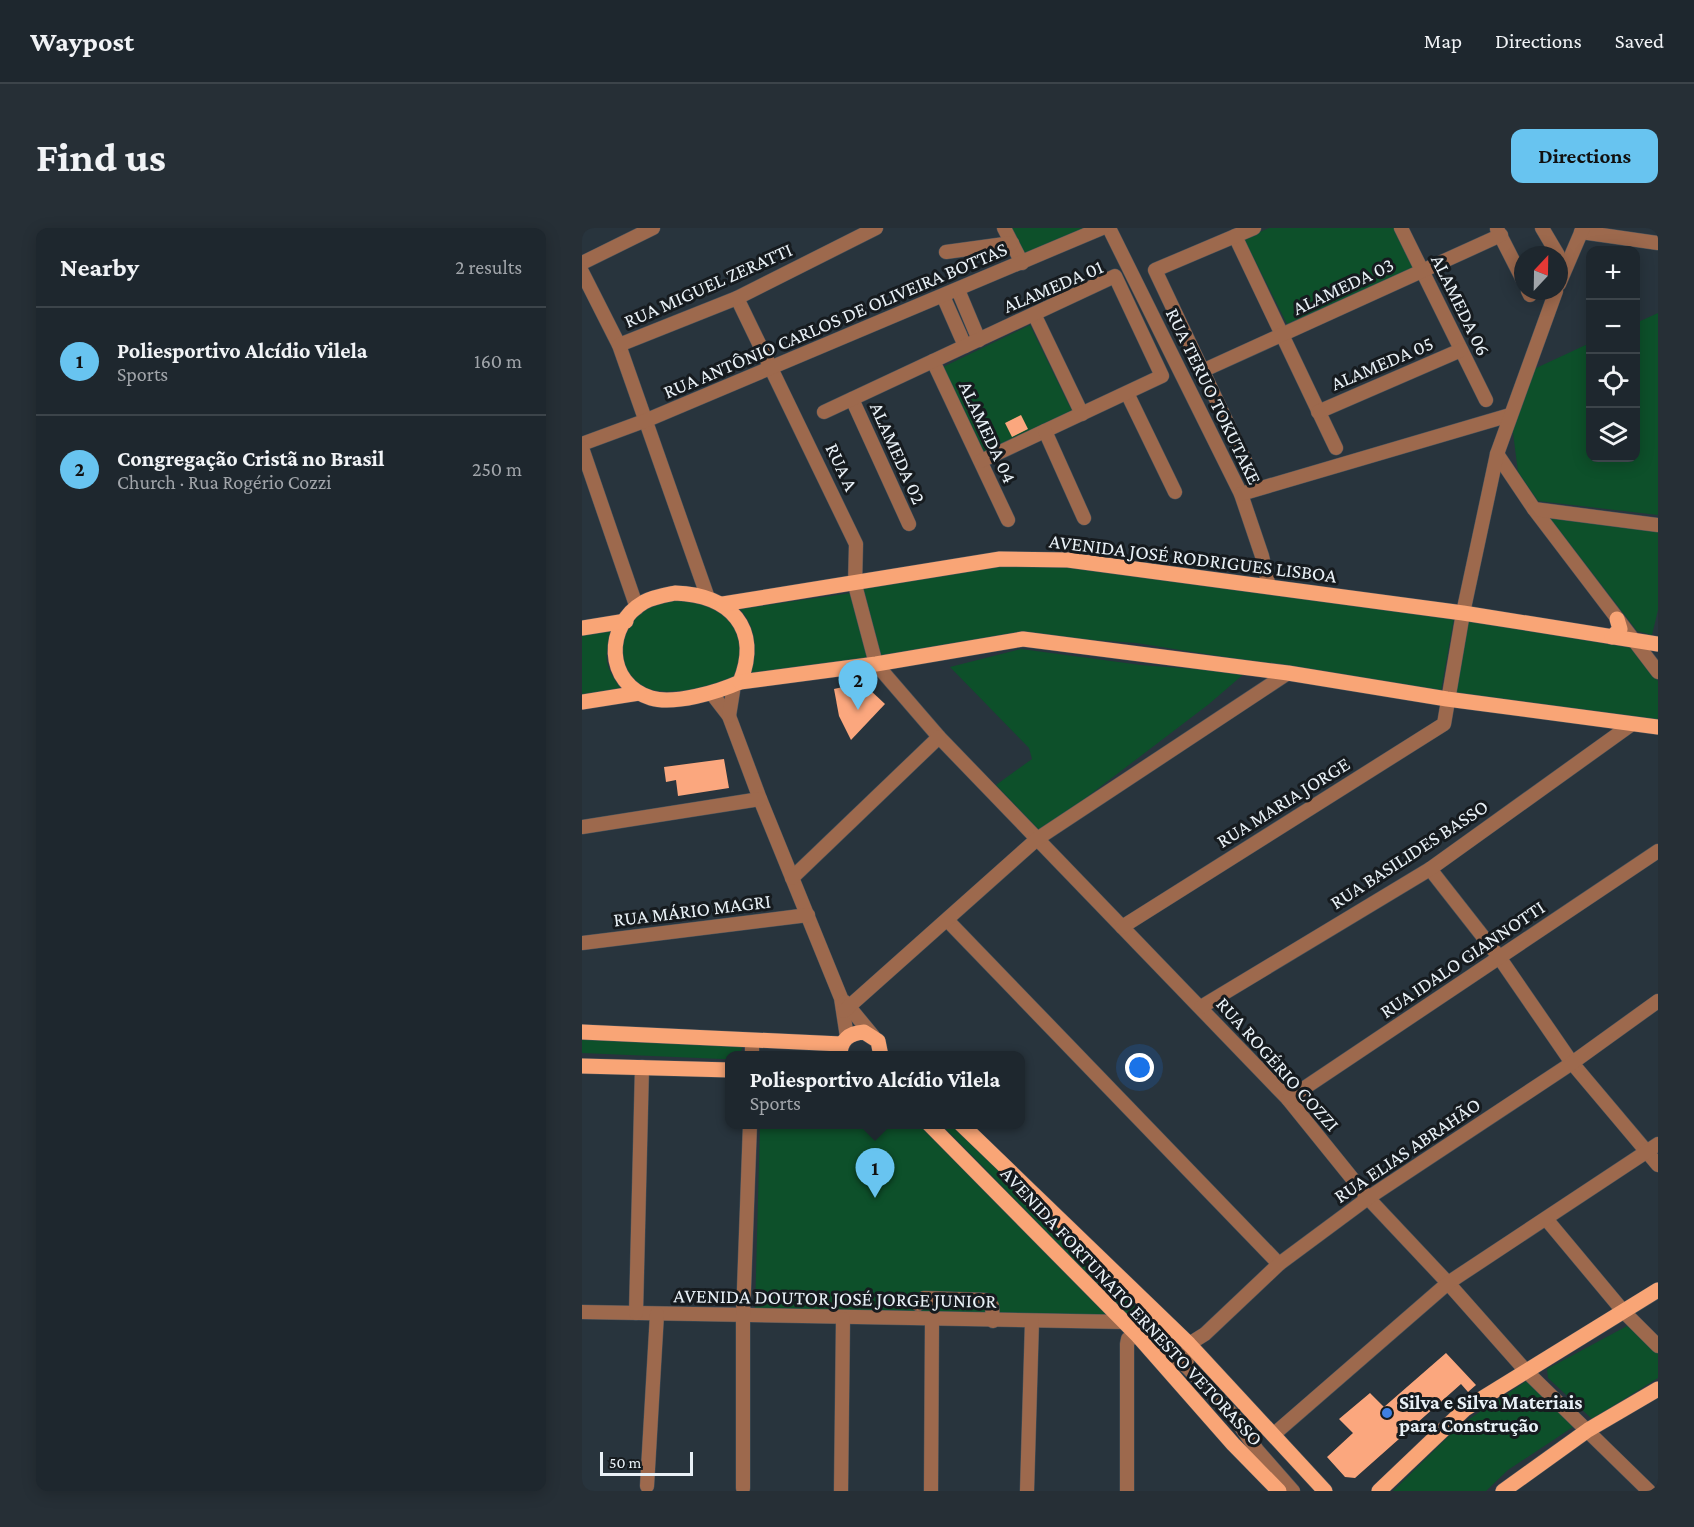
<!DOCTYPE html>
<html lang="en">
<head>
<meta charset="utf-8">
<style>
	body { margin:0; font-family:"Crimson Pro",serif; background:#262f36; color:#f1f3f6 }
	.controls { position:absolute; right:18px; top:18px; display:grid; overflow:hidden; border-radius:12px; box-shadow:0 3px 15px #0003 }
	.controls button { width:54px; height:54px; display:grid; place-items:center; padding:0; border:0; border-bottom:2px solid #3c444a; background:#1e272e; color:#f1f3f6; font:30px sans-serif }
	.compass { position:absolute; left:932px; top:18px; width:54px; height:54px; border-radius:50%; background:#1e272e; box-shadow:0 3px 15px #0003; rotate:22deg }
	.scale { position:absolute; left:18px; bottom:15px; width:93px; box-sizing:border-box; padding-left:6px; border:3px solid #e9f1f7; border-top:0; font-size:16px; line-height:21px; white-space:nowrap; color:#e9f1f7; -webkit-text-stroke:4px #161b1f; paint-order:stroke }
	.you { position:absolute; left:558px; top:840px; width:21px; height:21px; margin:-15px; border:4px solid #fff; border-radius:50%; background:#1a73e8; box-shadow:0 0 0 9px #1a73e833 }
	.badge { display:grid; place-items:center; width:39px; height:39px; border-radius:50%; background:#68c4f0; color:#111; font-size:20px; font-weight:700 }
	.pin { position:absolute; translate:-50% -50px; filter:drop-shadow(0 2px 3px #0008) }
	.pin::after { content:''; position:absolute; top:32px; width:21px; height:18px; background:inherit; clip-path:polygon(0 0,100% 0,50% 100%) }
	.popup { position:absolute; left:143px; top:823px; width:300px; height:78px; box-sizing:border-box; display:grid; place-content:center; border-radius:12px; background:#1e272e; filter:drop-shadow(0 2px 4px #0005); font-size:20px; white-space:nowrap; color:#a1a5aa }
	.popup b { font-size:22px; color:#f1f3f6 }
	.popup::after { content:''; position:absolute; left:50%; top:100%; margin-left:-12px; border:12px solid transparent; border-top-color:#1e272e }
	.list { margin:0; padding:0; list-style:none }
	h2 { display:flex; justify-content:space-between; align-items:center; height:78px; margin:0; padding:0 24px; font-size:26px }
	h2 small { font-size:20px; font-weight:400; color:#a1a5aa }
	.list li { display:grid; grid-template-columns:39px 1fr auto; gap:18px; align-items:center; box-sizing:border-box; height:108px; padding:0 24px; border-top:2px solid #3c444a }
	.list b { display:block; font-size:22px; white-space:nowrap }
	.list p { margin:0; font-size:20px; white-space:nowrap; color:#a1a5aa }
	.list em { font-size:20px; font-style:normal; color:#a1a5aa }
	.icon { flex:none; width:33px; height:33px; fill:none; stroke:currentColor; stroke-width:2; stroke-linecap:round; stroke-linejoin:round }
	.map { position:relative; flex:none; width:1076px; height:1263px; overflow:hidden; border-radius:12px }
	header { display:flex; align-items:center; gap:36px; box-sizing:border-box; height:84px; padding:0 30px; background:#1e272e; border-bottom:2px solid #3c444a }
	header strong { font-size:28px }
	nav { display:flex; gap:33px; margin-inline-start:auto; font-size:21px }
	.intro { display:flex; align-items:center; justify-content:space-between; box-sizing:border-box; height:144px; padding:0 36px }
	h1 { margin:0; font-size:42px }
	.button { padding:15px 27px; border-radius:12px; background:#68c4f0; color:#111; font-size:21px; font-weight:700 }
	main { display:flex; gap:36px; padding:0 36px }
	aside { flex:1; background:#1e272e; border-radius:12px; box-shadow:0 3px 15px #0003 }
	.map>svg:first-child { display:block }
</style>
</head>
<body>
<header>
<strong>Waypost</strong>
<nav><a>Map</a><a>Directions</a><a>Saved</a></nav>
</header>
<div class="intro"><h1>Find us</h1><a class="button">Directions</a></div>
<main>
<aside>
<h2>Nearby<small>2 results</small></h2>
<ul class="list">
<li><span class="badge">1</span><div><b>Poliesportivo Alcídio Vilela</b><p>Sports</p></div><em>160 m</em></li>
<li><span class="badge">2</span><div><b>Congregação Cristã no Brasil</b><p>Church · Rua Rogério Cozzi</p></div><em>250 m</em></li>
</ul>
</aside>
<div class="map">
<svg width="1076" height="1263" viewBox="0 0 1076 1263">
	<rect width="100%" height="100%" fill="#28343d"/>
	<g fill="#0d502a">
		<polygon points="430,0 504,0 443,27"/>
		<polygon points="687,0 814,0 833,39 705,96 662,11"/>
		<polygon points="1076,85 1076,287 956,273 936,244 930,197 952,141 1008,115 1008,230 1054,230 1054,95"/>
		<polygon points="448,97 491,185 403,225 361,139"/>
		<polygon points="967,289 1076,302 1076,382 1070,407 1055,403"/>
		<polygon points="419,335 486,337 872,390 859,463 554,415 442,407 300,430 280,360"/>
		<path d="M269,365L285,430L166,449C175,424 176,402 158,381Z"/>
		<path d="M93,371C124,373 159,388 160,423C161,431 155,442 153,450C116,461 88,471 50,456L37,422C52,386 56,382 93,371Z"/>
		<polygon points="886,393 1050,420 1076,453 1076,494 874,467"/>
		<path d="M31,402C21,430 22,438 41,463L0,469V407Z"/>
		<polygon points="439,421 559,437 663,445 627,476 459,604 414,557 450,531 447,520 368,439"/>
		<polygon points="0,808 161,817 158,827 148,828 147,831 140,831 0,825"/>
		<polygon points="338,896 526,1088 173,1083 178,897"/>
		<polygon points="360,897 374,897 556,1081 556,1091 551,1092"/>
		<polygon points="1045,1098 1076,1125 1076,1150 1010,1191 966,1150 965,1141"/>
		<polygon points="946,1152 991,1199 926,1242 904,1263 811,1263 878,1197"/>
	</g>
	<g fill="#fba77e">
		<polygon points="439,187 446,201 430,209 423,195"/>
		<polygon points="274,456 287,461 303,476 269,512 257,488 252,461"/>
		<polygon points="142,531 147,560 96,568 94,552 84,554 82,539"/>
		<polygon points="864,1125 894,1157 886,1164 879,1156 773,1250 763,1249 745,1229 771,1205 757,1191 788,1165 802,1179"/>
	</g>
	<g fill="none" stroke-linecap="round" stroke-linejoin="round">
		<defs>
			<g id="minor">
				<polyline points="422,0 440,35"/>
				<polyline points="527,0 659,266 680,328 687,359"/>
				<polyline points="819,0 904,172"/>
				<polyline points="960,0 976,27"/>
				<polyline points="915,1 941,52"/>
				<polyline points="999,4 1076,15"/>
				<polyline points="653,8 754,220"/>
				<polyline points="364,24 430,15"/>
				<polyline points="0,35 71,0"/>
				<polyline points="0,44 37,117 126,370"/>
				<polyline points="977,56 1001,0"/>
				<polyline points="376,62 397,112"/>
				<polyline points="946,63 948,67"/>
				<polyline points="361,68 383,118"/>
				<polyline points="155,70 274,316 273,357 294,436 357,509 706,871 786,970 866,1055 944,1143 1067,1263"/>
				<polyline points="452,86 500,186"/>
				<polyline points="37,117 155,70 294,0"/>
				<polyline points="351,133 426,292"/>
				<polyline points="620,143 919,7"/>
				<polyline points="545,165 593,264"/>
				<polyline points="270,171 327,296"/>
				<polyline points="242,184 533,48 580,148 399,233"/>
				<polyline points="736,184 879,122"/>
				<polyline points="463,203 502,290"/>
				<polyline points="0,216 65,192 520,0"/>
				<polyline points="0,220 55,380"/>
				<polyline points="915,226 952,281 1076,444"/>
				<polyline points="668,243 573,42 672,0"/>
				<polyline points="659,266 928,187"/>
				<polyline points="952,281 1076,297"/>
				<polyline points="130,466 147,488 178,571 259,770 265,809"/>
				<polyline points="147,488 152,457"/>
				<polyline points="0,599 178,571"/>
				<polyline points="848,641 917,729 990,835 1076,937"/>
				<polyline points="210,650 357,509"/>
				<polyline points="366,693 697,1036"/>
				<polyline points="540,699 862,496 881,385 915,226 974,63"/>
				<polyline points="0,715 226,687"/>
				<polyline points="263,774 291,808"/>
				<polyline points="619,779 848,641 1050,496"/>
				<polyline points="262,783 455,611 706,445"/>
				<polyline points="170,828 170,812"/>
				<polyline points="706,871 1076,623"/>
				<polyline points="965,992 1041,1083 1076,1118"/>
				<polyline points="336,1076 342,1070 404,1072 410,1078 411,1093"/>
				<polyline points="0,1084 543,1094"/>
				<polyline points="54,1085 60,839"/>
				<polyline points="604,1138 607,1116 623,1106 697,1036 786,970 990,835 1076,773"/>
				<polyline points="691,1207 866,1055 1076,916"/>
				<polyline points="65,1258 75,1086"/>
				<polyline points="161,1260 161,1088 168,896"/>
				<polyline points="259,1263 261,1091"/>
				<polyline points="349,1263 350,1092"/>
				<polyline points="445,1263 450,1093"/>
				<polyline points="545,1263 545,1116 546,1111 556,1108 604,1138 650,1186 675,1222 711,1263"/>
			</g>
			<g id="major">
				<path d="M93,365C148,367 180,400 158,454C136,464 92,477 69,470C23,456 22,397 62,374C71,369 83,367 93,365Z"/>
				<polyline points="141,376 418,331 486,332 881,385 1076,416"/>
				<polyline points="0,400 44,393"/>
				<polyline points="1030,409 1038,401 1035,391"/>
				<polyline points="158,454 294,436 441,411 706,445 865,471 1076,499"/>
				<polyline points="0,474 57,465"/>
				<polyline points="0,804 259,816"/>
				<path d="M258,828C258,812 267,805 282,804L296,813L299,828"/>
				<polyline points="0,838 148,842"/>
				<polyline points="347,896 556,1108 651,1216 697,1263"/>
				<polyline points="379,896 607,1116 743,1263"/>
				<polyline points="797,1263 883,1181 1076,1062"/>
				<polyline points="921,1263 1006,1202 1076,1161"/>
			</g>
		</defs>
		<use href="#minor" stroke="#47525b" stroke-width="15"/>
		<use href="#major" stroke="#47525b" stroke-width="16"/>
		<use href="#minor" stroke="#9d694d" stroke-width="14"/>
		<use href="#major" stroke="#f9a576" stroke-width="15"/>
	</g>
	<circle fill="#3f7fe0" stroke="#161b1f" stroke-width="2" cx="805" cy="1185" r="6"/>
	<g text-anchor="middle" dominant-baseline="central" stroke-width="6" stroke-linejoin="round" paint-order="stroke">
		<g font-size="20" fill="#e9f1f7" stroke="#161b1f">
			<text transform="translate(126 57) rotate(-24)">RUA MIGUEL ZERATTI</text>
			<text transform="translate(471 58) rotate(-23)">ALAMEDA 01</text>
			<text transform="translate(761 58) rotate(-25)">ALAMEDA 03</text>
			<text transform="translate(879 77) rotate(64)">ALAMEDA 06</text>
			<text transform="translate(253 92) rotate(-23)">RUA ANTÔNIO CARLOS DE OLIVEIRA BOTTAS</text>
			<text transform="translate(800 135) rotate(-23)">ALAMEDA 05</text>
			<text transform="translate(632 168) rotate(64)">RUA TERUO TOKUTAKE</text>
			<text transform="translate(406 204) rotate(65)">ALAMEDA 04</text>
			<text transform="translate(316 225) rotate(66)">ALAMEDA 02</text>
			<text transform="translate(260 239) rotate(65)">RUA A</text>
			<text transform="translate(611 330) rotate(7)">AVENIDA JOSÉ RODRIGUES LISBOA</text>
			<text transform="translate(701 574) rotate(-32)">RUA MARIA JORGE</text>
			<text transform="translate(827 626) rotate(-33)">RUA BASILIDES BASSO</text>
			<text transform="translate(110 682) rotate(-7)">RUA MÁRIO MAGRI</text>
			<text transform="translate(880 731) rotate(-34)">RUA IDALO GIANNOTTI</text>
			<text transform="translate(696 836) rotate(48)">RUA ROGÉRIO COZZI</text>
			<text transform="translate(825 922) rotate(-34)">RUA ELIAS ABRAHÃO</text>
			<text transform="translate(253 1070) rotate(1)">AVENIDA DOUTOR JOSÉ JORGE JUNIOR</text>
			<text transform="translate(550 1078) rotate(47)">AVENIDA FORTUNATO ERNESTO VETORASSO</text>
		</g>
		<g font-size="20" font-weight="bold" fill="#e9f1f7" stroke="#161b1f" text-anchor="start">
			<text x="817" y="1174">Silva e Silva Materiais<tspan x="817" dy="23">para Construção</tspan></text>
		</g>
	</g>
</svg>
<div class="controls">
<button>+</button>
<button>−</button>
<button><svg class="icon" aria-label="locate" viewBox="0 0 24 24"><circle cx="12" cy="12" r="6"/><path d="M12 2v4M12 18v4M2 12h4M18 12h4"/></svg></button>
<button><svg class="icon" aria-label="layers" viewBox="0 0 24 24"><path d="M12 4l9 5-9 5-9-5zM3 14l9 5 9-5"/></svg></button>
</div>
<svg class="compass" viewBox="-18 -18 36 36"><path d="M0-13l5 13h-10z" fill="#e53935"/><path d="M0 13l5-13h-10z" fill="#a1a5aa"/></svg>
<div class="scale">50 m</div>
<div class="you"></div>
<div class="pin badge" style="left:293px;top:970px">1</div>
<div class="popup"><b>Poliesportivo Alcídio Vilela</b>Sports</div>
<div class="pin badge" style="left:276px;top:482px">2</div>
</div>
</main>
</body>
</html>
